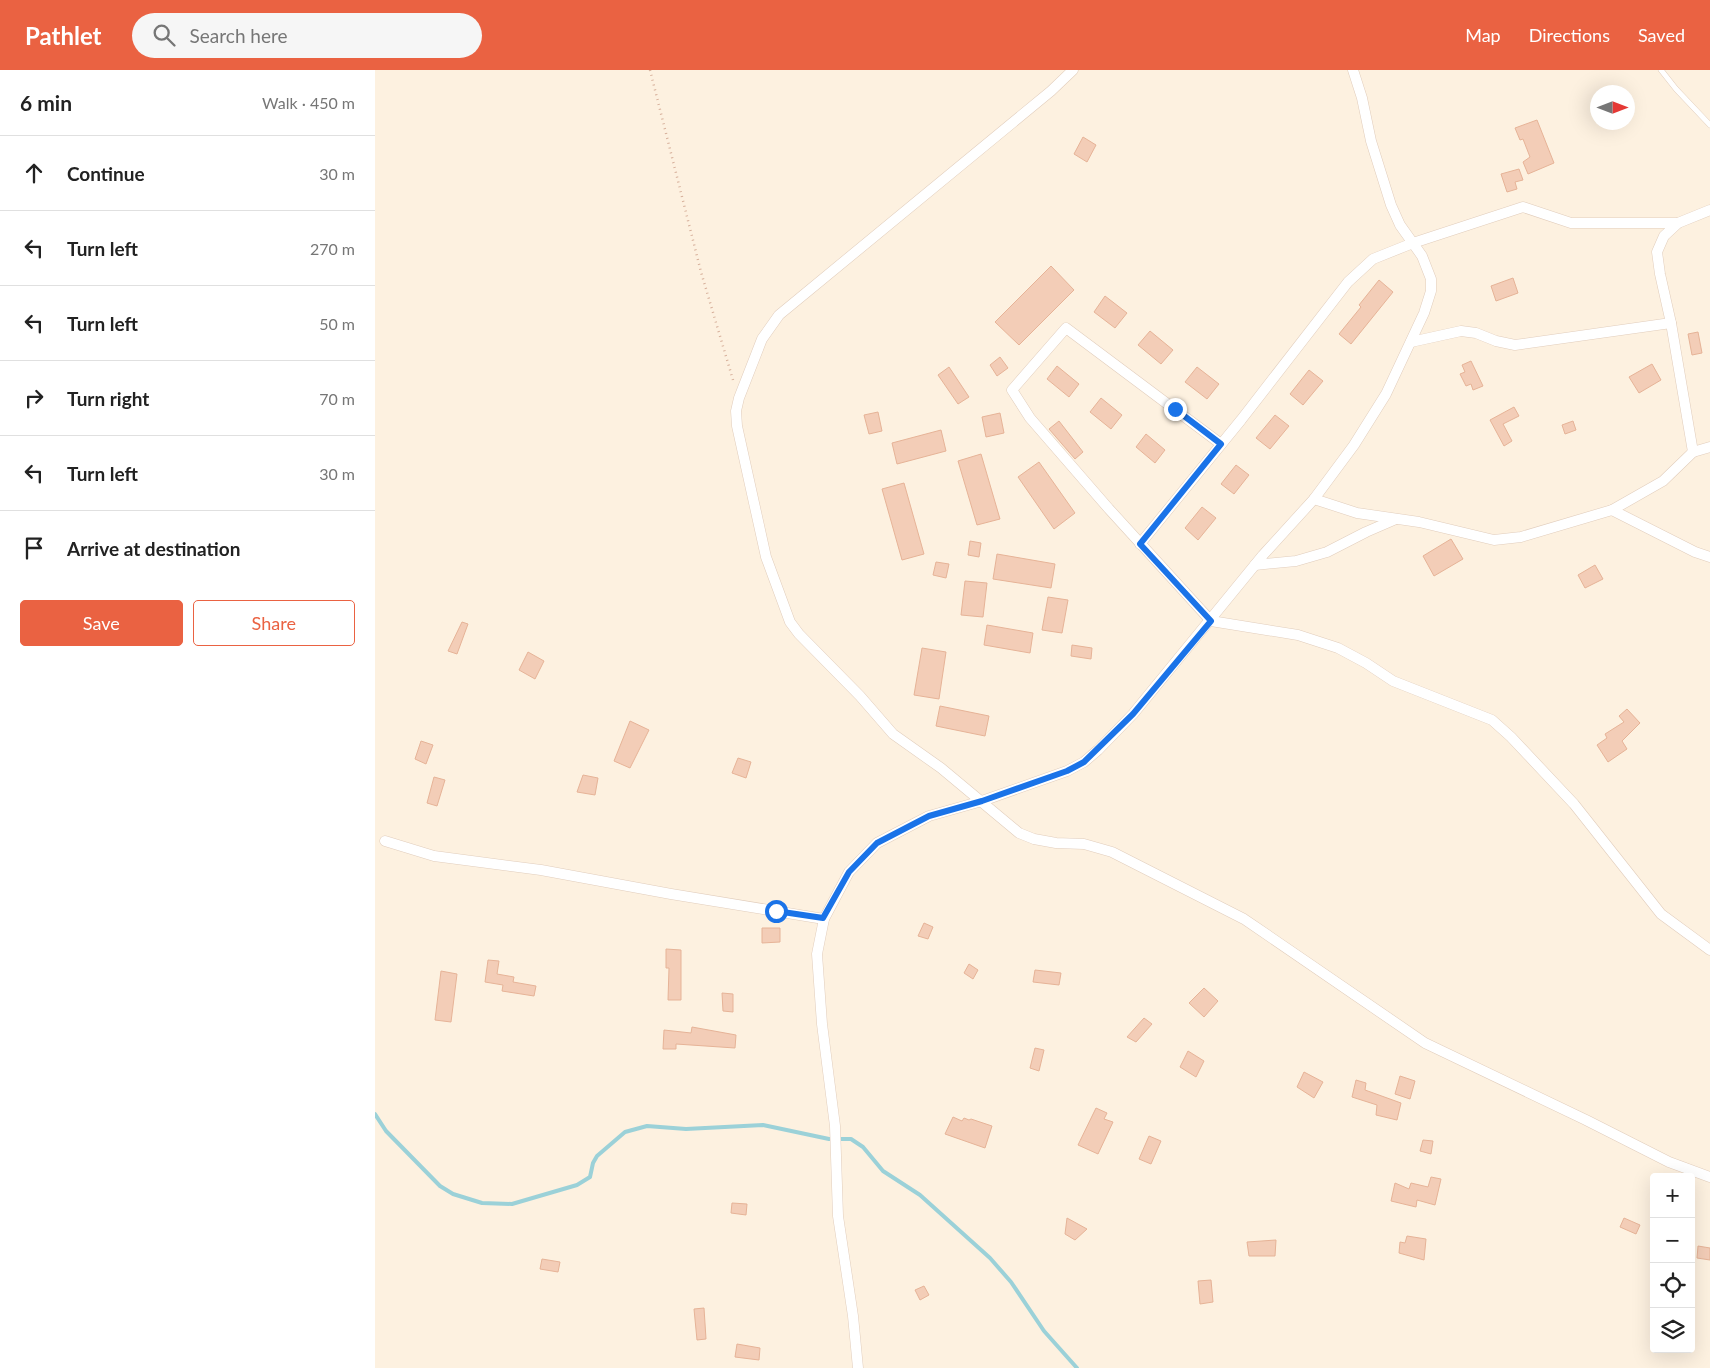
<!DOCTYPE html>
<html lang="en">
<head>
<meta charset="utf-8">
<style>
	body { margin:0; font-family:Lato,sans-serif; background:#f6f6f6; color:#222 }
	.controls { position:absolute; right:15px; bottom:15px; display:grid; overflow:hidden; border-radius:5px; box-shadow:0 5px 20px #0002 }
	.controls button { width:45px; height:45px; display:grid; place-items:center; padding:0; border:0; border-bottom:1px solid #e0e0e0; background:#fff; color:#222; font:25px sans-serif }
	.compass { position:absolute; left:1215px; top:15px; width:45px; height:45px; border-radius:50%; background:#fff; box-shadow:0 5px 20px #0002; rotate:90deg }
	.stop { position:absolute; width:15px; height:15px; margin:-11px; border:4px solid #1a73e8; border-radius:50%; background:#fff }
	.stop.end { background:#1a73e8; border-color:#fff; box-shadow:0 1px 5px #0008 }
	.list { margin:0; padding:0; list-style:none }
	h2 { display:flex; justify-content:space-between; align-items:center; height:65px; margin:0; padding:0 20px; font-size:21px }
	h2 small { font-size:16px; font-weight:400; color:#767676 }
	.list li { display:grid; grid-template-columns:32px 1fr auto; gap:15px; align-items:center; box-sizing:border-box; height:75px; padding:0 20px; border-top:1px solid #e0e0e0 }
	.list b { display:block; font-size:19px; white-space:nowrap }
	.list em { font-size:16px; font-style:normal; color:#767676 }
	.actions { display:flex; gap:10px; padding:15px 20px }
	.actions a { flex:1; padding:11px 0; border:1px solid #ea6242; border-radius:5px; text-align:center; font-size:18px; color:#ea6242 }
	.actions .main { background:#ea6242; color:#fff }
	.icon { flex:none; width:28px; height:28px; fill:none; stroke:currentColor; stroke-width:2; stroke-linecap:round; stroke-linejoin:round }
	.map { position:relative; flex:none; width:1335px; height:1298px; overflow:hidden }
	header { display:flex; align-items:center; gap:30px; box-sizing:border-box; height:70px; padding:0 25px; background:#ea6242; color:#fff }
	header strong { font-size:24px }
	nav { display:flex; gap:28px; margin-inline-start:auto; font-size:18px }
	.search { width:350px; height:45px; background:#f6f6f6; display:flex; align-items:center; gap:12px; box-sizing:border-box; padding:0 18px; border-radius:28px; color:#767676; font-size:19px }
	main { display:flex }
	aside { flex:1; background:#fff }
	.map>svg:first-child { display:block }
</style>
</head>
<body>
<header>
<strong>Pathlet</strong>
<div class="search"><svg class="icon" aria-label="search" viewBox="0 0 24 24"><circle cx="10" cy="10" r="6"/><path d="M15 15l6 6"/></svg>Search here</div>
<nav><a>Map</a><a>Directions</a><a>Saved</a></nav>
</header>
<main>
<aside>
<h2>6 min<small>Walk · 450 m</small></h2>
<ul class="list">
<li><svg class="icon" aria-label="ahead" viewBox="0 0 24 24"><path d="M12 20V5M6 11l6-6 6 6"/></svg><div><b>Continue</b></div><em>30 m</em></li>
<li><svg class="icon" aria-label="left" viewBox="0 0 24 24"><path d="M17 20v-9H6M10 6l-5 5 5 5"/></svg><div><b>Turn left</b></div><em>270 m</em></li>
<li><svg class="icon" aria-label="left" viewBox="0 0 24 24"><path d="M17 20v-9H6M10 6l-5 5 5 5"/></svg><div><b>Turn left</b></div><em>50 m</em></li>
<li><svg class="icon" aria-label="right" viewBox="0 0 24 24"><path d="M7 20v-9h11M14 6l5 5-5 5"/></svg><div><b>Turn right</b></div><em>70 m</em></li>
<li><svg class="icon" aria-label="left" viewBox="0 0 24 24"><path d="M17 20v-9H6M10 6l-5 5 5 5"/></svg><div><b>Turn left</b></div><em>30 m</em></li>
<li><svg class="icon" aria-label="arrive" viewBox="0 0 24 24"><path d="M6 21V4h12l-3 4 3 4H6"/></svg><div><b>Arrive at destination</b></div></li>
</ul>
<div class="actions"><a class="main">Save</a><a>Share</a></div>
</aside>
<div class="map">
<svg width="1335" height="1298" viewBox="0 0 1335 1298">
	<rect width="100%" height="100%" fill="#fdf1e0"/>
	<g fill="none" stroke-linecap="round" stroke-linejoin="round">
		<polyline stroke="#9bd1d8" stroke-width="4" points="0,1044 11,1061 65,1116 78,1124 107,1133 137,1134 202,1115 215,1107 218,1093 222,1086 250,1062 272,1056 311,1059 388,1055 454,1069 476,1069 488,1077 508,1101 545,1125 615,1188 636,1212 669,1261 702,1298"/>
	</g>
	<g fill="#f3cdb7" stroke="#e6b397">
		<polygon points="1162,50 1179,93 1153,104 1148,92 1155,87 1148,69 1145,70 1140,58"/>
		<polygon points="708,67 721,75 712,92 699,84"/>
		<polygon points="1144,99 1148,110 1140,112 1142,119 1132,122 1126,104"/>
		<polygon points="676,196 699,220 644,275 620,252"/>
		<polygon points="1138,208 1143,223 1121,231 1116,216"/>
		<polygon points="1004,210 1018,222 976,274 964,264 986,237 984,235"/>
		<polygon points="730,226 752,243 740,258 719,242"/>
		<polygon points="775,261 798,280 786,294 763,275"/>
		<polygon points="1323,262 1327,283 1317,285 1313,264"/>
		<polygon points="625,287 633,298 622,306 615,295"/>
		<polygon points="1096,291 1108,316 1098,320 1096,314 1091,316 1085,304 1090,302 1087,295"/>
		<polygon points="1277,294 1286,310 1264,323 1254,307"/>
		<polygon points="682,296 704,314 694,327 672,309"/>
		<polygon points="574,297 594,327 583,334 563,305"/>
		<polygon points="822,297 844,314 832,329 810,312"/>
		<polygon points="934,300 948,311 928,335 915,324"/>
		<polygon points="726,328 747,345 736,359 715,342"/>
		<polygon points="1139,337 1144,346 1128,354 1137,371 1129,376 1115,350"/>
		<polygon points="503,342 507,361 494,364 489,345"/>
		<polygon points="625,343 629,363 611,367 607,347"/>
		<polygon points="900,345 914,356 895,379 881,368"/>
		<polygon points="684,351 708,382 700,389 674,359"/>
		<polygon points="1198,351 1201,360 1190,364 1187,355"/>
		<polygon points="566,360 571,381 522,394 517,373"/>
		<polygon points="771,364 790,380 780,393 761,377"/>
		<polygon points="606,384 625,449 602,455 583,391"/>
		<polygon points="664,392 700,443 679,459 643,407"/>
		<polygon points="861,395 874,405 859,424 846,414"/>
		<polygon points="529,413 549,484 527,490 507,419"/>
		<polygon points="827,437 841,448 823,470 810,458"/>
		<polygon points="1076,469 1088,489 1059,506 1048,486"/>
		<polygon points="595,471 606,473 604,487 593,485"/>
		<polygon points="622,484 680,494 676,518 618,509"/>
		<polygon points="561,492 574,494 571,508 558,505"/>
		<polygon points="1220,495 1228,509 1210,518 1203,505"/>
		<polygon points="590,511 612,513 608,547 586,545"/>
		<polygon points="673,527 693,530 687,563 667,560"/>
		<polygon points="87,552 93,554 82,584 73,581"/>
		<polygon points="612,555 658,563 655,583 609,575"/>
		<polygon points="697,575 717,578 716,589 696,586"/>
		<polygon points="547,578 571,582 564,629 539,625"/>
		<polygon points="153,582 169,591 160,609 144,600"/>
		<polygon points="565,636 614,646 610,666 561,656"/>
		<polygon points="1252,639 1265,653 1247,671 1252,679 1233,692 1222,675 1232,668 1230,664 1249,652 1244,646"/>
		<polygon points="255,651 274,660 255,698 239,691"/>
		<polygon points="46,671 58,675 51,694 40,689"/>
		<polygon points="363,688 376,692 371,708 357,703"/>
		<polygon points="208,705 223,708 220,725 202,722"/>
		<polygon points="59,707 70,710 62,736 52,733"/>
		<polygon points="549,853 558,857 553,869 543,866"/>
		<polygon points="387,858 405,858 405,872 387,873"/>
		<polygon points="291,879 306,880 306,930 293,930 294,898 291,898"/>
		<polygon points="113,890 124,891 122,904 139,907 138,912 161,916 159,926 127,921 128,915 110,912"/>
		<polygon points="594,894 603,900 598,909 589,903"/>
		<polygon points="660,900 686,903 684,915 658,912"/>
		<polygon points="66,901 82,904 76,952 60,950"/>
		<polygon points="829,918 843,931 829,947 814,933"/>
		<polygon points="347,923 358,924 358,942 348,941"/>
		<polygon points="769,948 777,954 761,972 752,967"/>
		<polygon points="317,957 361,965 360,978 301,974 301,979 288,979 289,960 316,963"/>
		<polygon points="660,978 669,980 664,1001 655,998"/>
		<polygon points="813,981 829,991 821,1007 805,997"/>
		<polygon points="929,1002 948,1012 939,1028 922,1017"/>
		<polygon points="1025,1006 1040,1011 1035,1029 1020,1024"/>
		<polygon points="981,1010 991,1013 990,1020 1026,1033 1022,1050 1001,1045 1002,1035 977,1027"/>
		<polygon points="721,1038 732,1043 729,1049 738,1052 723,1084 703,1075"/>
		<polygon points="578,1047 587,1051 589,1048 594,1050 596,1049 617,1056 610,1078 570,1064"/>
		<polygon points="774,1066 786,1071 776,1094 764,1089"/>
		<polygon points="1048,1070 1058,1071 1056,1084 1045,1081"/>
		<polygon points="1056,1107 1066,1109 1060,1135 1042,1130 1041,1137 1016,1131 1020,1113 1034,1119 1036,1113 1053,1117"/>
		<polygon points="357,1133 372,1134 371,1145 356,1143"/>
		<polygon points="692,1148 712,1159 700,1170 690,1164"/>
		<polygon points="1249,1148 1265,1155 1261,1164 1245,1157"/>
		<polygon points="1032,1166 1051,1169 1049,1190 1024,1183 1025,1172 1030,1173"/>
		<polygon points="901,1170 900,1186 874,1186 872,1172"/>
		<polygon points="1323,1176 1335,1178 1335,1190 1322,1188"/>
		<polygon points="167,1189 185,1192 183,1202 165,1199"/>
		<polygon points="836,1210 838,1232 825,1234 823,1211"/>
		<polygon points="549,1216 554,1225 545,1230 540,1220"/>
		<polygon points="329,1238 331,1269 322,1270 319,1239"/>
		<polygon points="362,1274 385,1278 384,1290 360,1287"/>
	</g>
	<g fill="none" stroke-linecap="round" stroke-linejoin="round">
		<defs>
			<polyline id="lane" points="1286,0 1301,19 1335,55"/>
			<g id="street">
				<polyline points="698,0 676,21 404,245 387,269 364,328 361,341 362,356 391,487 415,552 424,564 485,626 518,664 566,698 644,763 659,769 681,773 709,774 737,782 869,849 1050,973 1211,1050 1294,1092 1335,1107"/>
				<polyline points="1036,272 1086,261 1101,263 1121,271 1140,275 1296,253"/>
				<polyline points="846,374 691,258 637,320 655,348 734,439 836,551 923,565 963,578 991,593 1018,611 1117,650 1136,667 1199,734 1286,844 1335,880"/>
				<polyline points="1318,382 1296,253 1285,204 1282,182 1289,166 1303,153 1335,140"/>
				<polyline points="939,429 982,443 1044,452 1119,470 1146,467 1237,440 1288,411 1318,382 1335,377"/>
				<polyline points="1237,440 1320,482 1335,487"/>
				<polyline points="765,474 866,350 973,212 998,189 1038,173 1148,137 1196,153 1303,153"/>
				<polyline points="880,495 921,491 952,482 991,462 1021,449"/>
				<polyline points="10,771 59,786 166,800 296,824 449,849"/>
				<polyline points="483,1298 478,1246 463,1146 460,1056 447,954 442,884 449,849 474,802 502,773 554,746 607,731 692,701 709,692 723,680 758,644 888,485 939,429 979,375 1011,324 1049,243 1056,221 1056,209 1047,186 1025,155 1016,135 996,71 987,28 978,0"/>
			</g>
		</defs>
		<use href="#lane" stroke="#e1cdbc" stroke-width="6"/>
		<use href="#street" stroke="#e1cdbc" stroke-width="11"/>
		<polyline stroke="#d7b09b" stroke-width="2.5" stroke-dasharray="1 4" stroke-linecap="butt" points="275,0 326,202 358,310"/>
		<use href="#lane" stroke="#fff" stroke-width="5"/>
		<use href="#street" stroke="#fff" stroke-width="10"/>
	</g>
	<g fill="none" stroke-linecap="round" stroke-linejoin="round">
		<polyline stroke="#1a73e8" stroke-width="6" points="401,841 448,848 474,802 502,773 554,746 607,731 692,701 709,692 758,644 836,551 765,474 846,374 800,339"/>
	</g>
</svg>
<div class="controls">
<button>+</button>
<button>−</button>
<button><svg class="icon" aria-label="locate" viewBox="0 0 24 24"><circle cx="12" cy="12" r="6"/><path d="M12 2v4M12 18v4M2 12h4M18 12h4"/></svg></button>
<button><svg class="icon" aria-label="layers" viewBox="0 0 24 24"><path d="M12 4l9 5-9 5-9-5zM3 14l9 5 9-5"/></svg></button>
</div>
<svg class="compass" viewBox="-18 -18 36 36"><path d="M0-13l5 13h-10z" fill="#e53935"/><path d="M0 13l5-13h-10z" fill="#767676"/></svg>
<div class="stop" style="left:401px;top:841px"></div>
<div class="stop end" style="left:800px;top:339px"></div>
</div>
</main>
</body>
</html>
